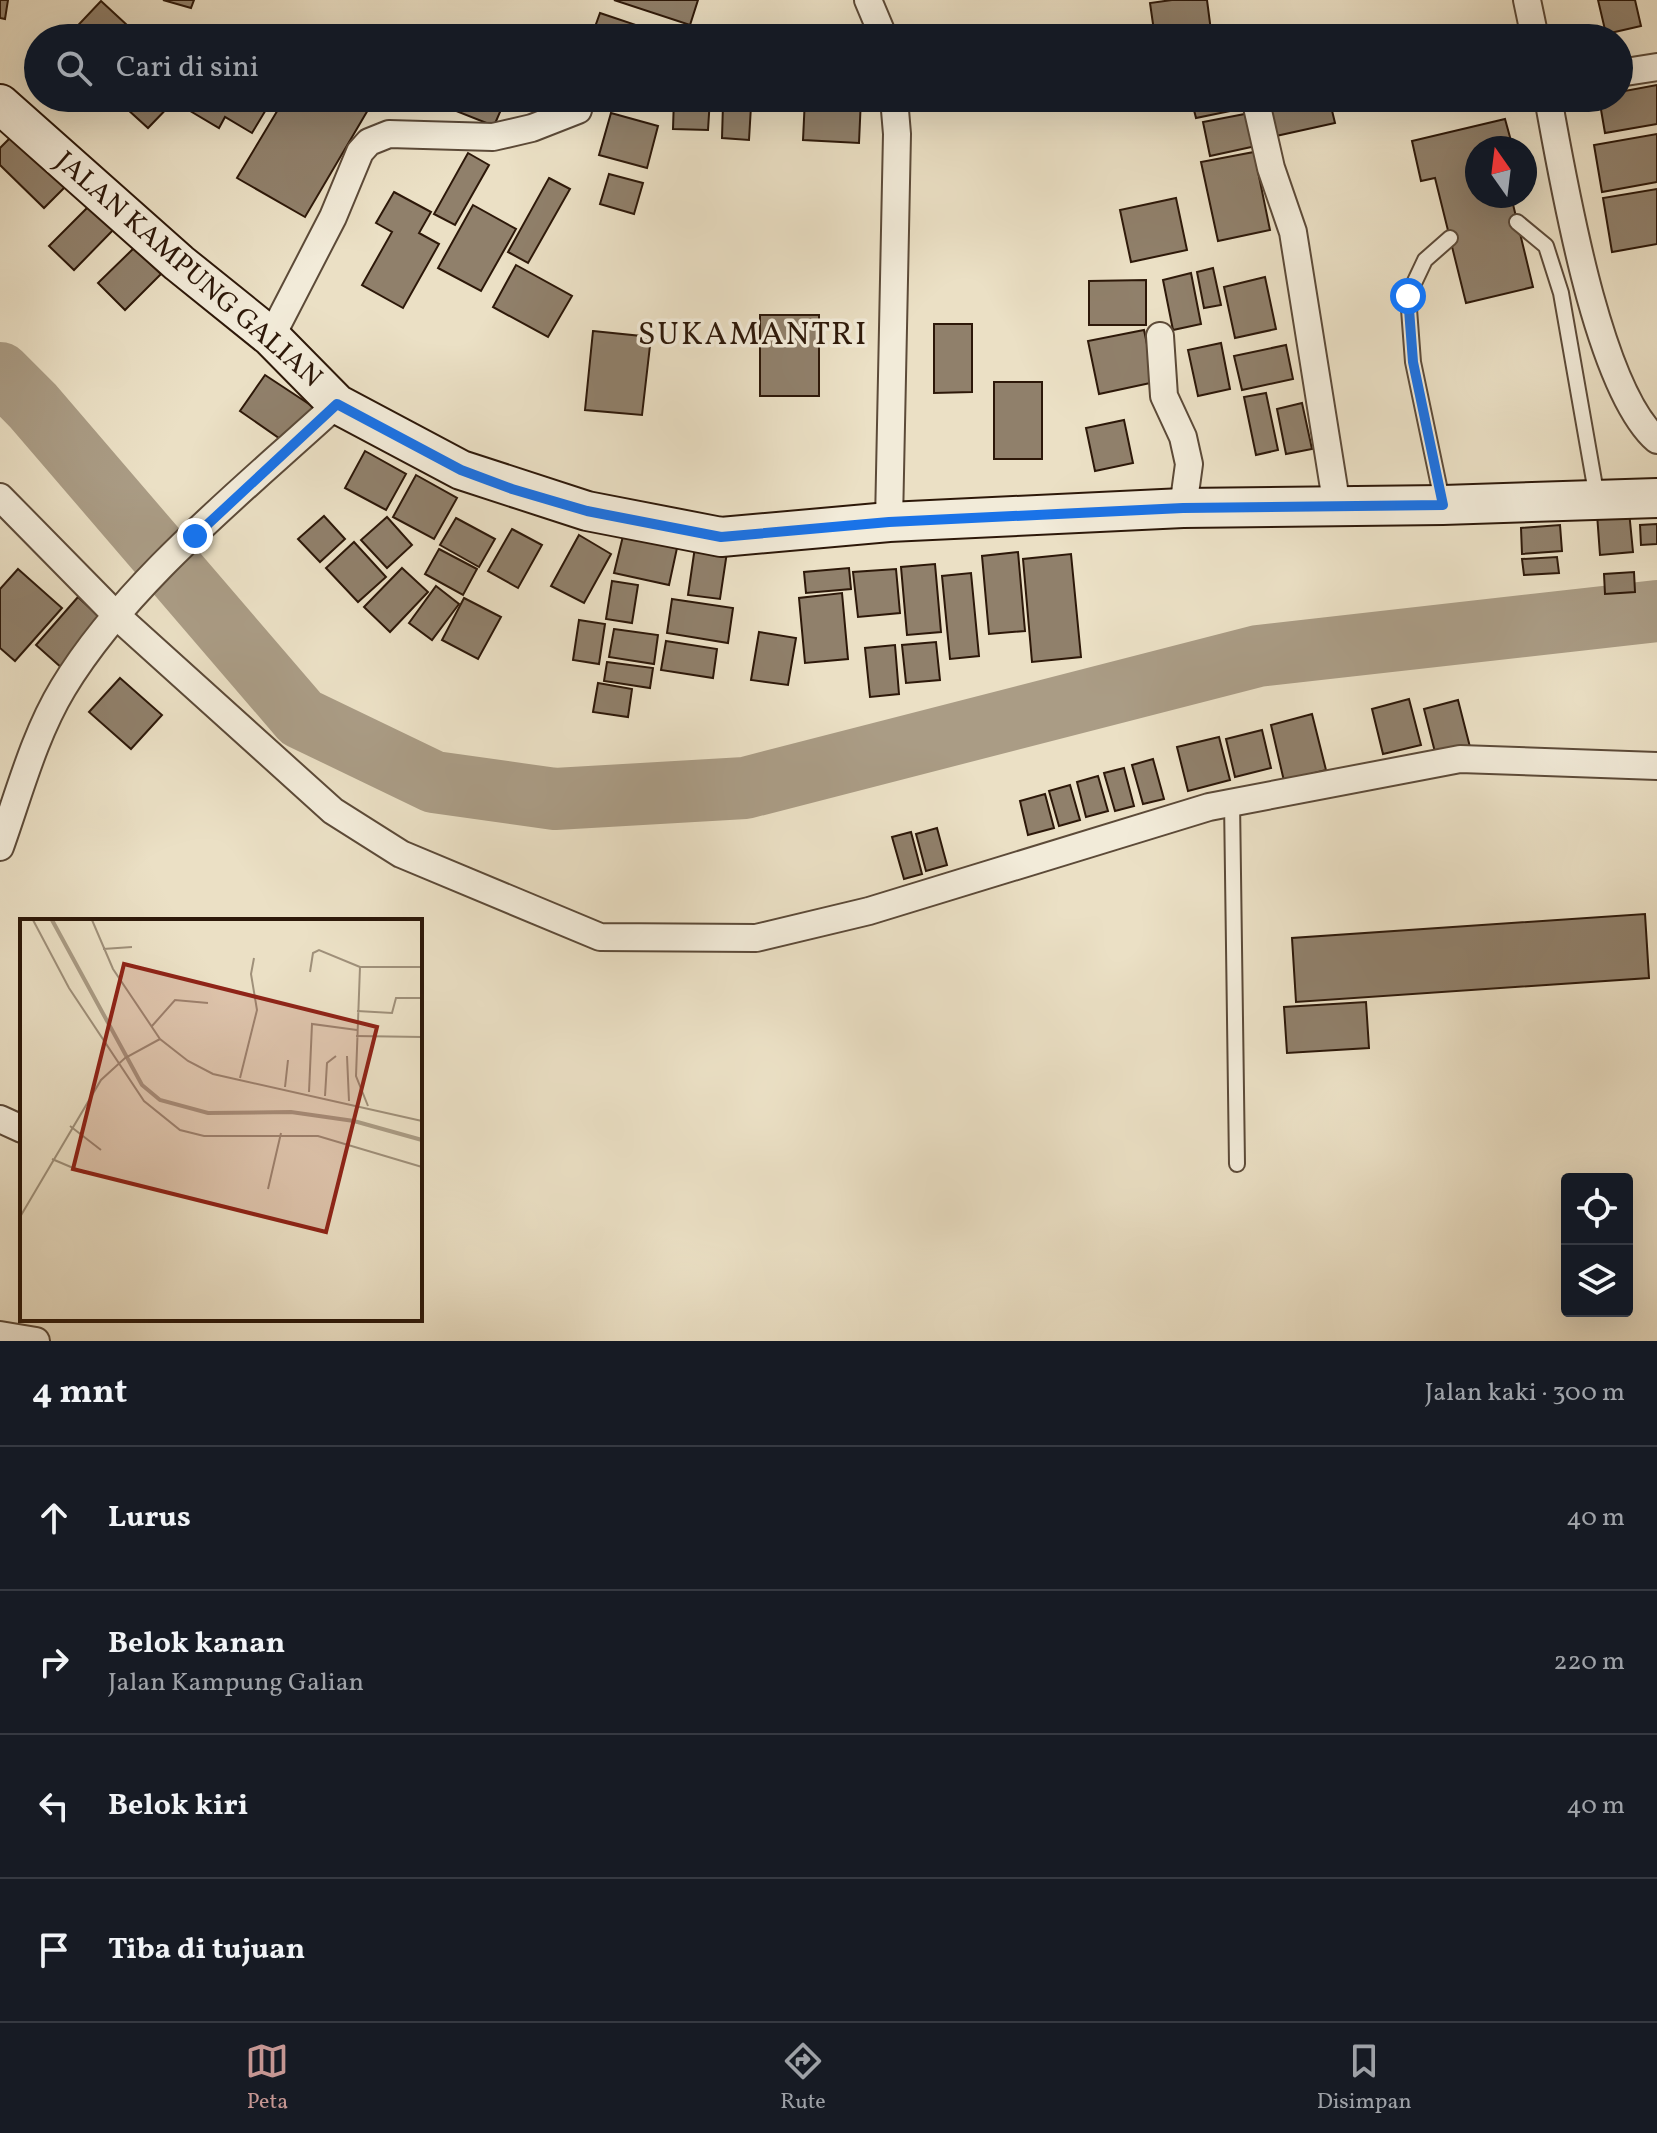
<!DOCTYPE html>
<html lang="id">
<head>
<meta charset="utf-8">
<style>
	body { margin:0; font-family:Vollkorn,serif; background:#242831; color:#f1f3f6 }
	.controls { position:absolute; right:24px; bottom:24px; display:grid; overflow:hidden; border-radius:8px; box-shadow:0 8px 32px #0002 }
	.controls button { width:72px; height:72px; display:grid; place-items:center; padding:0; border:0; border-bottom:2px solid #363941; background:#171b24; color:#f1f3f6; font:40px sans-serif }
	.compass { position:absolute; left:1465px; top:136px; width:72px; height:72px; border-radius:50%; background:#171b24; box-shadow:0 8px 32px #0002; rotate:346deg }
	.stop { position:absolute; width:24px; height:24px; margin:-18px; border:6px solid #1a73e8; border-radius:50%; background:#fff }
	.stop.end { background:#1a73e8; border-color:#fff; box-shadow:0 2px 8px #0008 }
	.list { margin:0; padding:0; list-style:none }
	h2 { display:flex; justify-content:space-between; align-items:center; height:104px; margin:0; padding:0 32px; font-size:34px }
	h2 small { font-size:26px; font-weight:400; color:#9ea1a6 }
	.list li { display:grid; grid-template-columns:52px 1fr auto; gap:24px; align-items:center; box-sizing:border-box; height:144px; padding:0 32px; border-top:2px solid #363941 }
	.list b { display:block; font-size:30px; white-space:nowrap }
	.list p { margin:0; font-size:26px; white-space:nowrap; color:#9ea1a6 }
	.list em { font-size:26px; font-style:normal; color:#9ea1a6 }
	.icon { flex:none; width:44px; height:44px; fill:none; stroke:currentColor; stroke-width:2; stroke-linecap:round; stroke-linejoin:round }
	.map { position:relative; flex:none; width:1657px; height:1341px; overflow:hidden }
	.search { position:absolute; background:#171b24; box-shadow:0 8px 32px #0002; left:24px; right:24px; top:24px; height:88px; display:flex; align-items:center; gap:20px; box-sizing:border-box; padding:0 28px; border-radius:44px; color:#9ea1a6; font-size:30px }
	.sheet { height:680px; background:#171b24 }
	nav { display:flex; justify-content:space-around; align-items:center; box-sizing:border-box; height:112px; border-top:2px solid #363941; background:#171b24; font-size:22px; color:#9ea1a6 }
	nav a { display:grid; justify-items:center; gap:4px }
	nav .on { color:#c59692 }
	.map>svg:first-child { display:block }
</style>
</head>
<body>
<div class="map">
<svg width="1657" height="1341" viewBox="0 0 1657 1341">
	<rect width="100%" height="100%" fill="#ebe0c5"/>
	<filter id="stains"><feTurbulence type="fractalNoise" baseFrequency=".0025" numOctaves="4"/><feColorMatrix values="0 0 0 0 .2 0 0 0 0 .09 0 0 0 0 .02 0 0 0 .5 -.17"/></filter>
	<radialGradient id="worn" r=".72"><stop offset=".6" stop-color="#630" stop-opacity="0"/><stop offset="1" stop-color="#630" stop-opacity=".3"/></radialGradient>
	<g fill="none" stroke-linecap="round" stroke-linejoin="round">
		<polyline stroke="#aa9c85" stroke-width="62" points="0,373 33,406 301,718 434,782 555,799 745,788 1258,656 1657,611"/>
	</g>
	<g fill="#90806b" stroke="#2d1809" stroke-width="2">
		<polygon points="0,0 8,0 5,19 0,18"/>
		<polygon points="163,0 194,0 191,8"/>
		<polygon points="614,0 698,0 690,25"/>
		<polygon points="1172,0 1207,0 1211,31 1155,38 1150,3"/>
		<polygon points="1598,0 1635,0 1641,26 1606,34"/>
		<polygon points="101,1 141,38 66,38"/>
		<polygon points="600,13 642,27 638,38 591,38"/>
		<polygon points="1657,85 1657,124 1605,133 1599,98 1619,98 1619,92"/>
		<polygon points="115,98 177,98 148,128"/>
		<polygon points="184,98 273,98 252,133 225,117 219,128 180,105"/>
		<polygon points="285,98 375,98 305,217 237,178"/>
		<polygon points="450,98 506,98 494,126 446,107"/>
		<polygon points="674,98 710,98 708,130 673,129"/>
		<polygon points="805,98 861,98 859,143 803,140"/>
		<polygon points="1191,98 1243,98 1245,108 1196,118"/>
		<polygon points="1268,98 1329,98 1335,123 1276,136"/>
		<polygon points="723,104 751,106 749,140 722,138"/>
		<polygon points="611,113 658,126 647,168 599,155"/>
		<polygon points="1250,113 1256,146 1210,156 1203,122"/>
		<polygon points="1505,119 1513,148 1477,148 1477,196 1511,196 1533,287 1466,303 1435,178 1421,181 1412,141"/>
		<polygon points="17,131 69,183 44,208 0,165 0,148"/>
		<polygon points="1657,134 1657,182 1602,192 1594,145"/>
		<polygon points="1254,152 1270,230 1218,241 1201,162"/>
		<polygon points="468,153 489,165 455,225 434,214"/>
		<polygon points="609,174 643,183 634,214 600,204"/>
		<polygon points="549,178 570,189 528,263 508,252"/>
		<polygon points="1657,189 1657,244 1612,252 1603,198"/>
		<polygon points="394,192 431,212 419,233 439,244 403,308 362,285 392,232 376,223"/>
		<polygon points="1176,198 1187,250 1131,262 1120,210"/>
		<polygon points="94,201 118,225 74,270 49,246"/>
		<polygon points="473,205 516,229 481,291 438,268"/>
		<polygon points="134,248 161,274 125,310 98,283"/>
		<polygon points="516,265 572,296 548,337 493,307"/>
		<polygon points="1213,268 1221,305 1204,308 1197,272"/>
		<polygon points="1191,273 1201,324 1173,330 1163,280"/>
		<polygon points="1265,277 1276,329 1235,338 1224,287"/>
		<polygon points="1146,280 1146,325 1089,325 1089,281"/>
		<rect x="760" y="315" width="59" height="81"/>
		<polygon points="934,324 972,324 972,392 934,393"/>
		<polygon points="1144,330 1155,382 1099,394 1088,341"/>
		<polygon points="593,331 651,337 642,415 585,410"/>
		<polygon points="1221,343 1230,389 1198,396 1188,350"/>
		<polygon points="1286,345 1293,379 1242,390 1234,356"/>
		<polygon points="265,375 315,408 289,445 240,411"/>
		<rect x="994" y="382" width="48" height="77"/>
		<polygon points="1266,393 1278,450 1256,455 1244,397"/>
		<polygon points="1302,403 1312,449 1286,454 1277,409"/>
		<polygon points="1124,420 1133,463 1095,471 1086,428"/>
		<polygon points="365,451 406,474 386,510 345,488"/>
		<polygon points="416,475 457,498 434,539 393,517"/>
		<polygon points="1629,511 1633,552 1600,555 1597,514"/>
		<polygon points="324,516 345,539 320,562 298,539"/>
		<polygon points="387,517 412,545 387,568 361,540"/>
		<polygon points="456,518 495,539 479,567 440,545"/>
		<polygon points="1657,524 1657,544 1641,545 1640,525"/>
		<polygon points="1560,525 1562,551 1522,554 1521,528"/>
		<polygon points="512,529 542,545 518,588 488,571"/>
		<polygon points="579,535 611,554 584,603 551,586"/>
		<polygon points="623,536 677,548 669,585 614,573"/>
		<polygon points="354,542 386,577 358,602 326,568"/>
		<polygon points="695,547 727,552 720,599 688,595"/>
		<polygon points="439,549 477,569 463,595 425,574"/>
		<polygon points="1018,552 1025,631 989,634 982,556"/>
		<polygon points="1071,554 1081,657 1032,662 1023,559"/>
		<polygon points="1557,557 1559,573 1524,575 1522,559"/>
		<polygon points="935,564 941,632 907,635 901,567"/>
		<polygon points="402,568 428,592 390,632 364,607"/>
		<polygon points="849,568 851,589 806,593 804,572"/>
		<polygon points="18,569 62,608 15,661 0,648 0,589"/>
		<polygon points="896,569 900,613 858,617 853,572"/>
		<polygon points="1634,572 1635,592 1605,594 1604,574"/>
		<polygon points="971,573 979,656 950,659 942,576"/>
		<polygon points="612,581 638,585 632,623 606,619"/>
		<polygon points="436,586 459,604 432,640 409,623"/>
		<polygon points="842,593 848,659 805,663 799,598"/>
		<polygon points="78,597 105,622 63,669 36,645"/>
		<polygon points="464,598 501,617 478,659 442,640"/>
		<polygon points="672,599 733,608 728,643 667,633"/>
		<polygon points="579,620 605,624 599,664 573,660"/>
		<polygon points="614,629 658,635 654,664 609,657"/>
		<polygon points="759,632 796,638 788,685 751,680"/>
		<polygon points="666,641 717,649 713,678 661,670"/>
		<polygon points="936,642 940,680 906,683 902,645"/>
		<polygon points="895,645 899,694 870,697 865,648"/>
		<polygon points="607,662 653,668 650,688 604,681"/>
		<polygon points="120,678 162,715 131,749 89,712"/>
		<polygon points="598,683 632,689 628,717 593,712"/>
		<polygon points="1409,699 1421,745 1383,754 1372,709"/>
		<polygon points="1458,700 1470,747 1436,756 1424,709"/>
		<polygon points="1312,714 1326,770 1284,781 1271,725"/>
		<polygon points="1262,730 1271,768 1235,777 1226,739"/>
		<polygon points="1219,737 1230,780 1188,791 1177,747"/>
		<polygon points="1153,759 1164,799 1143,804 1132,765"/>
		<polygon points="1124,768 1134,806 1115,811 1104,773"/>
		<polygon points="1098,776 1108,811 1086,817 1077,782"/>
		<polygon points="1070,785 1080,820 1059,826 1049,791"/>
		<polygon points="1045,794 1054,828 1028,835 1020,801"/>
		<polygon points="937,828 947,865 926,871 916,834"/>
		<polygon points="911,832 922,874 904,879 892,837"/>
		<polygon points="1645,914 1649,978 1296,1002 1292,938"/>
		<polygon points="1366,1002 1369,1048 1287,1053 1284,1007"/>
	</g>
	<g fill="none" stroke-linecap="round" stroke-linejoin="round">
		<defs>
			<g id="service">
				<polyline points="1517,222 1546,246 1561,293 1597,498"/>
				<polyline points="1443,505 1413,362 1408,296 1425,260 1450,238"/>
				<polyline points="1232,801 1237,1164"/>
			</g>
			<g id="minor">
				<polyline points="868,0 884,38"/>
				<polyline points="1527,0 1535,38"/>
				<polyline points="1619,73 1657,67"/>
				<polyline points="1255,98 1271,168 1293,232 1337,507"/>
				<path d="M1548,98C1563,178 1597,388 1657,440"/>
				<polyline points="1160,336 1164,396 1183,437 1189,464 1183,508"/>
				<polyline points="271,337 333,217 360,152 369,142 389,134 493,137 532,128 578,110"/>
				<polyline points="0,497 118,617 333,811 401,854 600,937 756,938 869,911 1209,807 1460,759 1657,766"/>
				<polyline points="889,522 897,134 894,98"/>
				<path d="M0,847C19,794 34,736 63,688C127,582 246,488 337,404"/>
				<polyline points="0,1119 22,1129"/>
				<polyline points="0,1335 36,1341"/>
			</g>
			<polyline id="secondary" points="0,104 179,263 271,337 337,404 461,470 587,511 721,537 889,522 1183,508 1443,505 1657,498"/>
		</defs>
		<use href="#service" stroke="#5c4a38" stroke-width="18"/>
		<use href="#minor" stroke="#5c4a38" stroke-width="30"/>
		<use href="#secondary" stroke="#2d1809" stroke-width="42"/>
		<use href="#service" stroke="#f2ebd9" stroke-width="14"/>
		<use href="#minor" stroke="#f2ebd9" stroke-width="26"/>
		<use href="#secondary" stroke="#f2ebd9" stroke-width="38"/>
	</g>
	<g fill="none" stroke-linecap="round" stroke-linejoin="round">
		<polyline stroke="#1a73e8" stroke-width="10" points="195,536 337,404 461,470 512,489 587,511 721,537 889,522 1183,508 1443,505 1413,362 1408,296"/>
	</g>
	<g text-anchor="middle" dominant-baseline="central" stroke-width="7" stroke-linejoin="round" paint-order="stroke">
		<g font-size="28" fill="#2d1809" stroke="#f2ebd9">
			<text transform="translate(188 270) rotate(41)">JALAN KAMPUNG GALIAN</text>
		</g>
		<g font-size="32" letter-spacing="2" fill="#2d1809" stroke="#f2ebd9">
			<text x="753" y="336">SUKAMANTRI</text>
		</g>
	</g>
	<g transform="translate(20 919)">
		<rect width="402" height="402" fill="#ebe0c5"/>
		<path fill="none" stroke="#aa9c85" stroke-width="4" d="M32,1L122,166L140,181L188,194L271,193L334,202L402,221"/>
		<path fill="none" stroke="#9f907a" stroke-width="2" d="M13,1L49,69L124,182L160,211L184,217H298L402,248M72,1L93,50L140,120L168,142L193,155L402,202M83,30L112,28M290,53L293,34L299,31L340,48M337,92L372,94L376,79H402M132,107L155,81L188,84M336,117L402,118M327,137L329,182M220,159L237,91L231,55L234,39M265,168L268,141M289,173L292,105L337,111M305,177L307,144L316,137M348,187L336,157L340,48H402M50,207L81,231M32,240L65,254M248,270L261,214M0,298L81,161L105,139L140,120"/>
		<path fill="#8f2418" fill-opacity="0.15" stroke="#8f2418" stroke-width="4" d="M104,45L357,108L306,313L53,250Z"/>
		<rect width="402" height="402" fill="none" stroke="#2d1809" stroke-width="4"/>
	</g>
	<rect width="100%" height="100%" filter="url(#stains)"/>
	<rect width="100%" height="100%" fill="url(#worn)"/>
</svg>
<div class="controls">
<button><svg class="icon" aria-label="locate" viewBox="0 0 24 24"><circle cx="12" cy="12" r="6"/><path d="M12 2v4M12 18v4M2 12h4M18 12h4"/></svg></button>
<button><svg class="icon" aria-label="layers" viewBox="0 0 24 24"><path d="M12 4l9 5-9 5-9-5zM3 14l9 5 9-5"/></svg></button>
</div>
<svg class="compass" viewBox="-18 -18 36 36"><path d="M0-13l5 13h-10z" fill="#e53935"/><path d="M0 13l5-13h-10z" fill="#9ea1a6"/></svg>
<div class="stop" style="left:1408px;top:296px"></div>
<div class="stop end" style="left:195px;top:536px"></div>
<div class="search"><svg class="icon" aria-label="search" viewBox="0 0 24 24"><circle cx="10" cy="10" r="6"/><path d="M15 15l6 6"/></svg>Cari di sini</div>
</div>
<section class="sheet">
<h2>4 mnt<small>Jalan kaki · 300 m</small></h2>
<ul class="list">
<li><svg class="icon" aria-label="ahead" viewBox="0 0 24 24"><path d="M12 20V5M6 11l6-6 6 6"/></svg><div><b>Lurus</b></div><em>40 m</em></li>
<li><svg class="icon" aria-label="right" viewBox="0 0 24 24"><path d="M7 20v-9h11M14 6l5 5-5 5"/></svg><div><b>Belok kanan</b><p>Jalan Kampung Galian</p></div><em>220 m</em></li>
<li><svg class="icon" aria-label="left" viewBox="0 0 24 24"><path d="M17 20v-9H6M10 6l-5 5 5 5"/></svg><div><b>Belok kiri</b></div><em>40 m</em></li>
<li><svg class="icon" aria-label="arrive" viewBox="0 0 24 24"><path d="M6 21V4h12l-3 4 3 4H6"/></svg><div><b>Tiba di tujuan</b></div></li>
</ul>
</section>
<nav>
<a class="on"><svg class="icon" aria-label="map" viewBox="0 0 24 24"><path d="M3 6l6-2 6 2 6-2v14l-6 2-6-2-6 2zM9 4v14M15 6v14"/></svg>Peta</a>
<a><svg class="icon" aria-label="directions" viewBox="0 0 24 24"><path d="M12 3l9 9-9 9-9-9zM9 14v-3h6M13 9l2 2-2 2"/></svg>Rute</a>
<a><svg class="icon" aria-label="saved" viewBox="0 0 24 24"><path d="M7 4h10v16l-5-4-5 4z"/></svg>Disimpan</a>
</nav>
</body>
</html>
